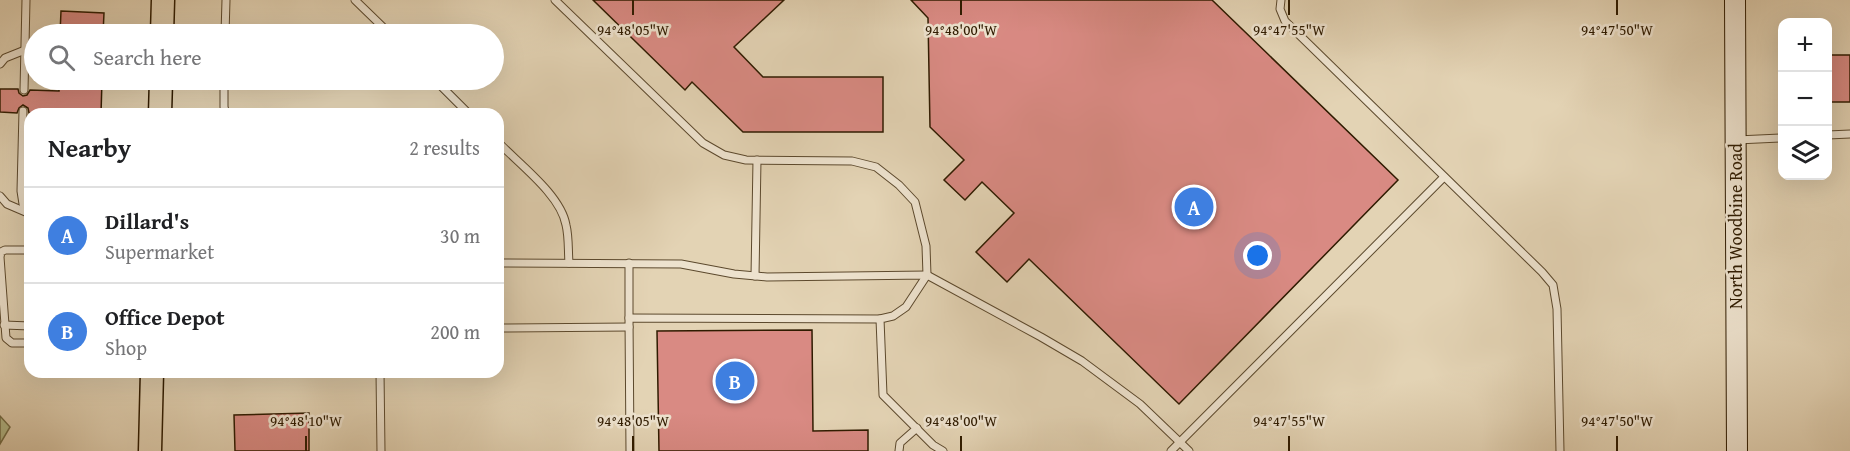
<!DOCTYPE html>
<html lang="en">
<head>
<meta charset="utf-8">
<style>
	body { margin:0; font-family:"Gentium Book Plus",serif; background:#f2f2f2; color:#202124 }
	.controls { position:absolute; right:18px; top:18px; display:grid; overflow:hidden; border-radius:12px; box-shadow:0 6px 24px #0002 }
	.controls button { width:54px; height:54px; display:grid; place-items:center; padding:0; border:0; border-bottom:2px solid #e0e0e0; background:#fff; color:#202124; font:30px sans-serif }
	.you { position:absolute; left:1258px; top:256px; width:21px; height:21px; margin:-15px; border:4px solid #fff; border-radius:50%; background:#1a73e8; box-shadow:0 0 0 9px #1a73e833 }
	.badge { display:grid; place-items:center; width:39px; height:39px; border-radius:50%; background:#8f2418; color:#fff; font-size:20px; font-weight:700 }
	.pin { position:absolute; translate:-50% -50%; border:3px solid #fff; box-shadow:0 2px 6px #0006 }
	.list { margin:0; padding:0; list-style:none }
	h2 { display:flex; justify-content:space-between; align-items:center; height:78px; margin:0; padding:0 24px; font-size:26px }
	h2 small { font-size:20px; font-weight:400; color:#757577 }
	.list li { display:grid; grid-template-columns:39px 1fr auto; gap:18px; align-items:center; box-sizing:border-box; height:96px; padding:0 24px; border-top:2px solid #e0e0e0 }
	.list b { display:block; font-size:22px; white-space:nowrap }
	.list p { margin:0; font-size:20px; white-space:nowrap; color:#757577 }
	.list em { font-size:20px; font-style:normal; color:#757577 }
	.icon { flex:none; width:33px; height:33px; fill:none; stroke:currentColor; stroke-width:2; stroke-linecap:round; stroke-linejoin:round }
	.map { position:relative; flex:none; width:1850px; height:451px; overflow:hidden }
	.search { position:absolute; background:#fff; box-shadow:0 6px 24px #0002; left:24px; top:24px; width:480px; height:66px; display:flex; align-items:center; gap:15px; box-sizing:border-box; padding:0 21px; border-radius:33px; color:#757577; font-size:22px }
	.panel { position:absolute; background:#fff; box-shadow:0 6px 24px #0002; left:24px; top:108px; width:480px; height:270px; border-radius:18px }
	.map>svg:first-child { display:block }
</style>
</head>
<body>
<div class="map">
<svg width="1850" height="451" viewBox="0 0 1850 451">
	<rect width="100%" height="100%" fill="#e3d3b4"/>
	<filter id="stains"><feTurbulence type="fractalNoise" baseFrequency=".00333" numOctaves="4"/><feColorMatrix values="0 0 0 0 .2 0 0 0 0 .09 0 0 0 0 .02 0 0 0 .5 -.17"/></filter>
	<radialGradient id="worn" r=".72"><stop offset=".6" stop-color="#630" stop-opacity="0"/><stop offset="1" stop-color="#630" stop-opacity=".3"/></radialGradient>
	<polygon fill="#b4bc8c" stroke="#726c46" stroke-width="1.5" points="0,416 10,427 0,444"/>
	<g fill="#d98a83" stroke="#2f1b00" stroke-width="1.5">
		<polygon points="593,0 784,0 734,47 763,77 883,77 883,132 743,132 692,82 685,90"/>
		<polygon points="911,0 1212,0 1398,180 1179,404 1029,259 1007,282 976,252 1014,213 982,182 965,200 944,180 964,160 930,127 928,18"/>
		<polygon points="61,11 104,13 103,34 60,34"/>
		<rect x="1827" y="55" width="23" height="47"/>
		<polygon points="59,80 102,80 101,114 29,113 28,108 23,105 19,108 17,113 0,112 0,89 18,89 19,93 23,96 27,95 30,90 59,91"/>
		<polygon points="812,330 813,431 868,430 868,451 659,451 657,331"/>
		<polygon points="309,413 309,451 235,451 234,415"/>
	</g>
	<g fill="none" stroke-linecap="round" stroke-linejoin="round">
		<defs>
			<g id="lane">
				<polyline points="355,0 390,34"/>
				<polyline points="555,0 703,143 724,155 746,160 852,161 876,167 899,185 915,202 926,246 927,275 906,307 893,316 880,319 883,395 933,445 943,451"/>
				<polyline points="1281,0 1280,9 1285,21 1542,272 1553,285 1557,309 1560,451"/>
				<polyline points="225,34 226,0"/>
				<polyline points="0,64 5,58 25,50"/>
				<polyline points="224,80 224,107 226,114"/>
				<polyline points="435,80 469,114"/>
				<polyline points="24,90 26,0"/>
				<polyline points="23,111 21,191 23,204 27,212"/>
				<polyline points="1828,135 1850,134"/>
				<polyline points="1737,140 1782,138"/>
				<path d="M498,142C519,164 561,195 566,225C569,237 568,251 569,263"/>
				<polyline points="0,196 7,204 28,213"/>
				<polyline points="30,250 5,250 1,252 0,257 6,338 12,343 30,343"/>
				<polyline points="498,263 681,264 734,274 767,277 927,275 1041,337 1082,361 1140,404 1189,451"/>
				<polyline points="629,263 629,318"/>
				<polyline points="755,276 757,160"/>
				<polyline points="4,325 30,326"/>
				<polyline points="498,328 629,327"/>
				<polyline points="380,372 381,451"/>
				<polyline points="630,451 629,318 880,319"/>
				<polyline points="899,451 900,443 917,428"/>
				<polyline points="1171,451 1444,177"/>
			</g>
			<polyline id="secondary" points="1735,0 1737,451"/>
			<g id="primary">
				<polyline points="162,34 163,0"/>
				<polyline points="160,114 161,80"/>
				<polyline points="150,451 152,372"/>
			</g>
		</defs>
		<use href="#lane" stroke="#5c492d" stroke-width="9"/>
		<use href="#secondary" stroke="#2f1b00" stroke-width="22"/>
		<use href="#primary" stroke="#2f1b00" stroke-width="25"/>
		<use href="#lane" stroke="#ede2ce" stroke-width="7"/>
		<use href="#secondary" stroke="#ede2ce" stroke-width="20"/>
		<use href="#primary" stroke="#e3d3b4" stroke-width="22"/>
	</g>
	<path fill="none" stroke="#2f1b00" stroke-width="2" d="M633,0V15M961,0V15M1289,0V15M1617,0V15M306,436V451M633,436V451M961,436V451M1289,436V451M1617,436V451"/>
	<g text-anchor="middle" dominant-baseline="central" stroke-width="5" stroke-linejoin="round" paint-order="stroke">
		<g font-size="18" fill="#2f1b00" stroke="#ede2ce">
			<text transform="translate(1735 226) rotate(-90)">North Woodbine Road</text>
		</g>
	</g>
	<g font-size="15" text-anchor="middle" fill="#2f1b00" stroke="#ede2ce" stroke-width="5" stroke-linejoin="round" paint-order="stroke">
		<text x="633" y="35">94°48'05"W</text>
		<text x="961" y="35">94°48'00"W</text>
		<text x="1289" y="35">94°47'55"W</text>
		<text x="1617" y="35">94°47'50"W</text>
		<text x="306" y="426">94°48'10"W</text>
		<text x="633" y="426">94°48'05"W</text>
		<text x="961" y="426">94°48'00"W</text>
		<text x="1289" y="426">94°47'55"W</text>
		<text x="1617" y="426">94°47'50"W</text>
	</g>
	<rect width="100%" height="100%" filter="url(#stains)"/>
	<rect width="100%" height="100%" fill="url(#worn)"/>
</svg>
<div class="controls">
<button>+</button>
<button>−</button>
<button><svg class="icon" aria-label="layers" viewBox="0 0 24 24"><path d="M12 4l9 5-9 5-9-5zM3 14l9 5 9-5"/></svg></button>
</div>
<div class="you"></div>
<div class="pin badge" style="left:1194px;top:207px;background:#3f7fe0">A</div>
<div class="pin badge" style="left:735px;top:381px;background:#3f7fe0">B</div>
<div class="search"><svg class="icon" aria-label="search" viewBox="0 0 24 24"><circle cx="10" cy="10" r="6"/><path d="M15 15l6 6"/></svg>Search here</div>
<section class="panel">
<h2>Nearby<small>2 results</small></h2>
<ul class="list">
<li><span class="badge" style="background:#3f7fe0">A</span><div><b>Dillard's</b><p>Supermarket</p></div><em>30 m</em></li>
<li><span class="badge" style="background:#3f7fe0">B</span><div><b>Office Depot</b><p>Shop</p></div><em>200 m</em></li>
</ul>
</section>
</div>
</body>
</html>
